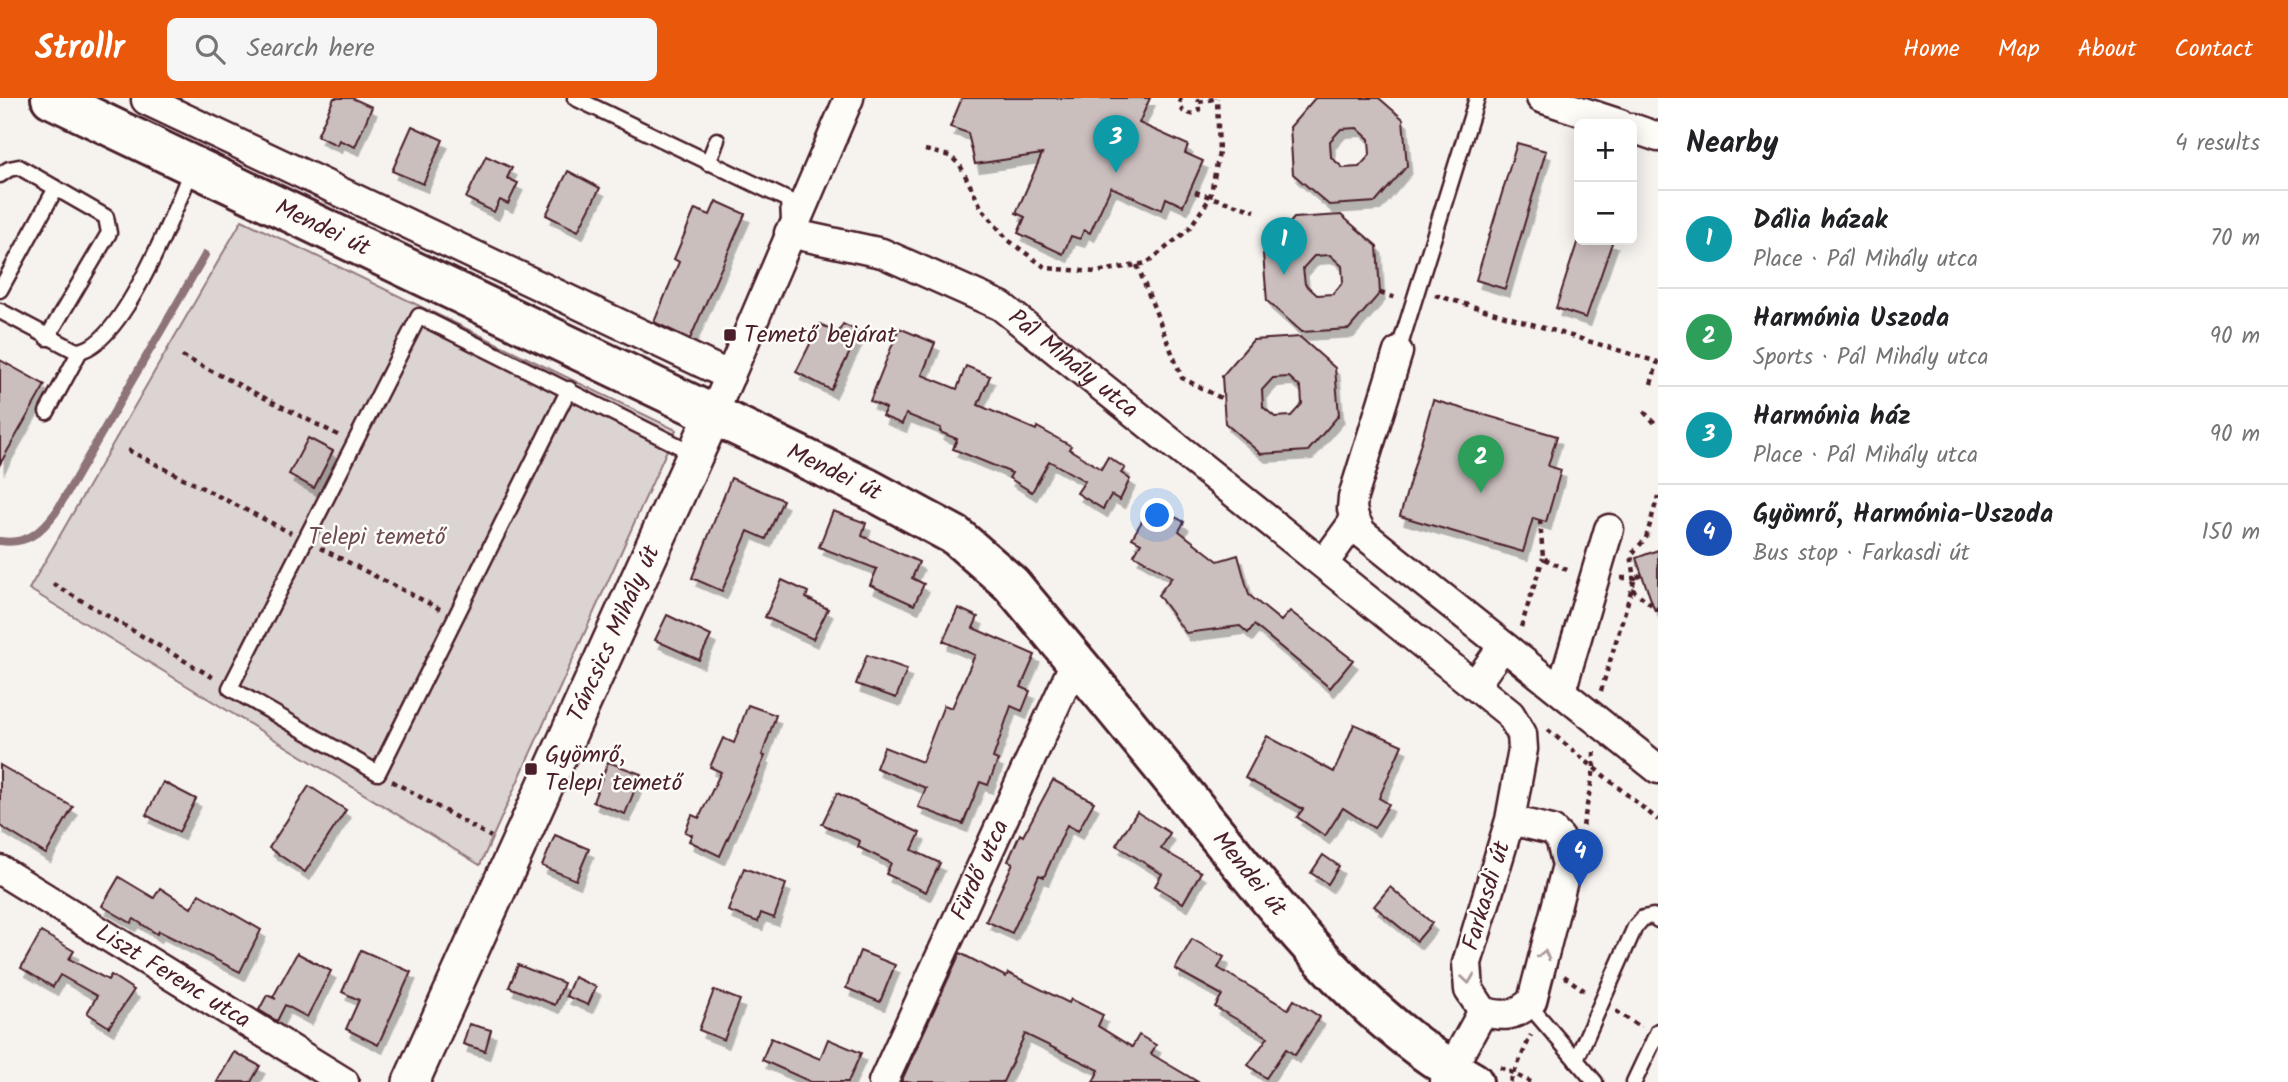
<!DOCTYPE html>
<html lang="en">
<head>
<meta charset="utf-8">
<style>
	body { margin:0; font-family:Kalam,sans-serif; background:#f6f6f6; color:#202124 }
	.controls { position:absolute; right:21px; top:21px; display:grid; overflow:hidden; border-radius:10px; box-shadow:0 4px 18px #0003 }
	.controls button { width:63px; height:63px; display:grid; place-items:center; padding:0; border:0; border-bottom:2px solid #e0e0e0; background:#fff; color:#202124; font:35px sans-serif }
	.you { position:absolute; left:1158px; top:418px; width:24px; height:24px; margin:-18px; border:5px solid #fff; border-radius:50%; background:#1a73e8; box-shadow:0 0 0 10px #1a73e833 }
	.badge { display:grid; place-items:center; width:46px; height:46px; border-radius:50%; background:#ea580c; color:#fff; font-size:23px; font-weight:700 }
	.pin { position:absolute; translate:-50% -58px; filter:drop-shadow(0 2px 4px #0008) }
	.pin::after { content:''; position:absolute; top:37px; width:24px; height:21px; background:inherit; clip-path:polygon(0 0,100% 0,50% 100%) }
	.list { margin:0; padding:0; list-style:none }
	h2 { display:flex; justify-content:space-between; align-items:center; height:91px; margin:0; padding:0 28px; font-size:30px }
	h2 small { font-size:23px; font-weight:400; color:#757577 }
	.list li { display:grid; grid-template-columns:46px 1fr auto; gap:21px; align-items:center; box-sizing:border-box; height:98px; padding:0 28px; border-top:2px solid #e0e0e0 }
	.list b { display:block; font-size:26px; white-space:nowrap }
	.list p { margin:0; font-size:23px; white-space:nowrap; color:#757577 }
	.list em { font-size:23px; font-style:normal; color:#757577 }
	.icon { flex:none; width:38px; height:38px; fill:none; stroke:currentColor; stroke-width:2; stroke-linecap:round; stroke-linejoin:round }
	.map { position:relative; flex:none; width:1658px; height:984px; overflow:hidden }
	header { display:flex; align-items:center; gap:42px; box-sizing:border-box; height:98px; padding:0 35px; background:#ea580c; color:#fff }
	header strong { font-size:33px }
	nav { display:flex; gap:38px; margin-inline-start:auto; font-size:24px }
	.search { width:490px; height:63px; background:#f6f6f6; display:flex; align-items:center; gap:18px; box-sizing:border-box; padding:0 24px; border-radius:10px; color:#757577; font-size:26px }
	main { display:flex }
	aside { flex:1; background:#fff }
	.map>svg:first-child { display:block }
</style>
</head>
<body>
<header>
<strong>Strollr</strong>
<div class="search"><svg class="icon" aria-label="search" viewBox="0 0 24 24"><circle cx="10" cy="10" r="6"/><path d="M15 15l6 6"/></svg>Search here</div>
<nav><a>Home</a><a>Map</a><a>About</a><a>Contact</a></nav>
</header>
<main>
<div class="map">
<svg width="1658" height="984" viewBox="0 0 1658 984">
	<defs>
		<filter id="shadow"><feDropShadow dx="4.5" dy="8" stdDeviation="0" flood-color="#0004"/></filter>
	</defs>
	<rect width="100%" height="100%" fill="#f6f3ef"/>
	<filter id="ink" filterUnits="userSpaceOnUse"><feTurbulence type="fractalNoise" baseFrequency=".0143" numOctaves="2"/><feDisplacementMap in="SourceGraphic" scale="14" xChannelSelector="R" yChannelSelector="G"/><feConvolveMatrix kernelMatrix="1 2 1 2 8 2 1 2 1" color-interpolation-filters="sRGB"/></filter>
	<g filter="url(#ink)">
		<polygon fill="#dcd4d2" stroke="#937a7e" stroke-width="2" points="242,122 676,332 480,767 29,491"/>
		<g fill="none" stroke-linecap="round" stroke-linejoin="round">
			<path stroke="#8e7378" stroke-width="8" d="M0,443C27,447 41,434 56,414L205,157"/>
		</g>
		<g fill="#cbbfbe" stroke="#4a1f2b" stroke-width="2" fill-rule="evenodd" filter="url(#shadow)">
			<polygon points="334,0 352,0 372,9 355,49 339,42 337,47 317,38"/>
			<polygon points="962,0 1150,0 1139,25 1188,47 1185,55 1203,63 1183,108 1166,100 1162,112 1111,89 1090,135 1084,132 1080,141 1071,138 1063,156 1018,135 1025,119 1016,115 1042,56 975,66 968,35 950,29"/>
			<path d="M1315,0H1379L1403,21L1407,68L1376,104L1329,107L1293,76L1290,29ZM1357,30L1369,41L1370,57L1359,69L1343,70L1331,59L1330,43L1341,31Z"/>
			<polygon points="412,28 443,42 423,86 392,73"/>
			<polygon points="1517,45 1546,53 1505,191 1476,182"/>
			<polygon points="486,58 512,70 507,80 518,85 508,106 500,102 494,114 466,100"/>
			<polygon points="568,73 600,90 578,133 546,117"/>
			<polygon points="716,103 745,116 690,241 654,224 679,164 674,161 695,111 710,117"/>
			<path d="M1341,117L1377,148L1380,195L1349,231L1302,234L1267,203L1263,156L1294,120ZM1330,157L1342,168L1343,184L1333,196L1317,197L1305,186L1303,170L1314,158Z"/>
			<polygon points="1578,142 1613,142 1586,220 1556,210"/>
			<polygon points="820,226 838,235 843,226 860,234 831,292 796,274"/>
			<polygon points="899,230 935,245 922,277 957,291 966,268 990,278 978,307 1036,332 1037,329 1071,348 1069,351 1101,371 1108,359 1125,370 1121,375 1130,381 1120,402 1111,397 1103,411 1077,395 1085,383 1049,363 1032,394 1009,380 1012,375 953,351 957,341 940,334 941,330 906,316 902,326 882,318 886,310 870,303"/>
			<path d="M1300,239L1335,270L1339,317L1308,353L1261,356L1225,325L1222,278L1253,242ZM1289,279L1301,290L1302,306L1291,318L1275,319L1263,309L1262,292L1273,280Z"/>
			<polygon points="0,262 45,287 0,366"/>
			<polygon points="1433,302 1557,338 1548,368 1561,372 1546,424 1533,420 1523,454 1400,418"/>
			<polygon points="308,340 333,353 314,390 289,376"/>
			<polygon points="731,380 783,402 766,441 748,433 722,493 692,480"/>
			<polygon points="1152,406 1184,424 1179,433 1218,463 1238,457 1249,497 1281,523 1290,513 1353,562 1330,590 1254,527 1248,535 1240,528 1186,535 1158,497 1172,479 1134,457 1141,445 1132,440"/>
			<polygon points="833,413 866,425 862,438 919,464 912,480 924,486 914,507 870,487 877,471 819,449"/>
			<polygon points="1658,452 1658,513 1655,513 1636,460"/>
			<polygon points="782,482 808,494 806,500 828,511 813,541 765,519"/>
			<polygon points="958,510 978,519 973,530 1035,557 1021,589 1030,593 1022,613 1011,608 993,660 998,662 988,687 980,684 963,726 918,709 926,690 876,670 884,649 922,664 944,607 952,610 975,557 943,543"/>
			<polygon points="667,517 711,538 699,562 655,542"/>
			<polygon points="867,557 907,571 896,600 856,586"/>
			<polygon points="748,607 776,617 762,657 765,658 720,758 689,743 692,737 685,734 692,717 699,720 721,674 710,669 723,640 734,645"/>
			<polygon points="1354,626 1402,647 1379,700 1389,706 1374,730 1343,710 1325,738 1297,719 1303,711 1245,680 1267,638 1334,674"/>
			<polygon points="608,664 641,676 625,716 593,704"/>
			<polygon points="0,667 73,709 46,756 0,728"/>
			<polygon points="1053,682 1094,704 1078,733 1067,727 1044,779 1039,777 1012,835 986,823 1013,765 1008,763 1020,736 1023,738"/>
			<polygon points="163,684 196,701 179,734 146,717"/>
			<polygon points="309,688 346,712 305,774 269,750"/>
			<polygon points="837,695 920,735 912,752 940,765 926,794 886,776 891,765 858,749 860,743 822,726"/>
			<polygon points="1137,714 1170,735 1161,751 1201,774 1183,805 1155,788 1162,776 1116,747"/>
			<polygon points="555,737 589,751 576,782 542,768"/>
			<polygon points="1323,757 1339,768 1328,786 1311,775"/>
			<polygon points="744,770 786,786 774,820 761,815 758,824 728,813"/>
			<polygon points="119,779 154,800 160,790 191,810 199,796 261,832 240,874 159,833 157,836 134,821 131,825 102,808"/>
			<polygon points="1390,789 1432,825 1417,843 1374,808"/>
			<polygon points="41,834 74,853 69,861 108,882 111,877 134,892 109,929 87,915 97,898 60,877 53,889 21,870"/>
			<polygon points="1192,841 1224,859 1218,870 1288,911 1294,902 1320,919 1295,957 1286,951 1266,980 1248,967 1268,939 1215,909 1222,897 1175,871"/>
			<polygon points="361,852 411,874 378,947 346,931 359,902 342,894"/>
			<polygon points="860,853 895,867 880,904 846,890"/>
			<polygon points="297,855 331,873 307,919 285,907 277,923 259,912 267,897 276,901 273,899"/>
			<polygon points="960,855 1006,879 1008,875 1069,905 1071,901 1103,917 1098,928 1132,949 1139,937 1156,947 1151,956 1198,984 1093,984 1099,972 1025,936 1003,984 901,984"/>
			<polygon points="518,867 564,885 555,907 509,889"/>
			<polygon points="574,879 596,889 588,907 566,898"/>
			<polygon points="714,892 740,902 724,942 699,932"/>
			<polygon points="469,926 491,932 485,953 463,946"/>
			<polygon points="771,940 820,961 828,941 861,955 848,984 811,984 762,962"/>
			<polygon points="234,954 260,968 251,984 217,984"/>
		</g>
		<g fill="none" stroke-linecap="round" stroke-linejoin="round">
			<defs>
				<g id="service">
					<polyline points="575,0 788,102 789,123"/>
					<polyline points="708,65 717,42"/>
					<polyline points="0,77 9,71 19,69 106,119 109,135 47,240"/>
					<polyline points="0,192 56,90"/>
					<path d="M0,213L76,253C121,253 177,107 192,70"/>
					<polyline points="1398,254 1477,0"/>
					<polyline points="569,291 378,675 230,590 419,218 695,356"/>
					<polyline points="47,314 80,253"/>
					<polyline points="1528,906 1595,984"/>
					<polyline points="1576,962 1635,829 1643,820 1653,818 1658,822"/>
					<polyline points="1634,984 1658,933"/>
				</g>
				<g id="minor">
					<polyline points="1541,0 1620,26"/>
					<polyline points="146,2 730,278"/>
					<polyline points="1632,30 1658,39"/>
					<path id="s1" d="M789,135L882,155L1001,208L1510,616L1522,636L1523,651L1510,722L1467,865L1469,892L1483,913C1503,920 1516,918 1532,903L1567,767L1560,740L1552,732L1510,722"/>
					<polyline points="713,317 849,0"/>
					<polyline points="1355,422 1362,435 1658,671"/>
					<polyline points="1324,465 1355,422 1352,411 1353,399 1398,254"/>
					<polyline points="1475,587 1503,548"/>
					<polyline points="1561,593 1609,431"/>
					<path id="s2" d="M0,772L344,984"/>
					<path id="s3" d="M883,984L1076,562"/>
					<polyline points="1444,984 1483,913"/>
				</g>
				<g id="tertiary">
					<path id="s4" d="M411,984L713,317"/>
				</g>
				<g id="secondary">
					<path id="s5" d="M51,0L867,390L956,438L1011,486C1077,564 1142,643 1206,723C1284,818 1363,924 1473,984"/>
				</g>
			</defs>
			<use href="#service" stroke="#4a1f2b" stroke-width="19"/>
			<use href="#minor" stroke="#4a1f2b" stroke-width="33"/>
			<use href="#tertiary" stroke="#4a1f2b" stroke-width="40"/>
			<use href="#secondary" stroke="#4a1f2b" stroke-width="44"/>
			<g stroke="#4a1f2b" stroke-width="4.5" stroke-dasharray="5 5" stroke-linecap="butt">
				<polyline points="1181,0 1179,5 1183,13 1191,16 1199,12 1198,0"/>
				<polyline points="1199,4 1218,0"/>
				<polyline points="925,52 950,58 960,67 982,111 1008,142 1046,170 1095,174 1137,167 1147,165 1188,132 1210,100 1219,55 1217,0"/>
				<polyline points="1195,94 1255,113"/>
				<polyline points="1137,167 1182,280 1223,301"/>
				<polyline points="1380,195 1396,200"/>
				<polyline points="1435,197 1658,264"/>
				<polyline points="182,258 338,337"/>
				<polyline points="1651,286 1658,263"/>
				<polyline points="1644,314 1658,328"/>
				<polyline points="128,352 291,435"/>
				<polyline points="1540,422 1543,460 1571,474"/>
				<polyline points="320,450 440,511"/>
				<polyline points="1621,480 1635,480 1631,457 1646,440 1658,398"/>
				<polyline points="53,486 214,580"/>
				<polyline points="1632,491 1658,512"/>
				<polyline points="1521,529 1543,460"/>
				<polyline points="1601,593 1635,480 1642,477"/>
				<polyline points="1548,632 1658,722"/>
				<polyline points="392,683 491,739"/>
				<polyline points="1583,728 1594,671 1594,654"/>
				<polyline points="1564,878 1585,893"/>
				<polyline points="1616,913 1641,930"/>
				<polyline points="1500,969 1531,984"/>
				<polyline points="1510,984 1531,937"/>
			</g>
			<use href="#service" stroke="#fdfcf7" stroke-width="14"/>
			<use href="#minor" stroke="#fdfcf7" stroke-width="28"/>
			<use href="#tertiary" stroke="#fdfcf7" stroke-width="35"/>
			<use href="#secondary" stroke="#fdfcf7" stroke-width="38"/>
		</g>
		<defs><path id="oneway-chevron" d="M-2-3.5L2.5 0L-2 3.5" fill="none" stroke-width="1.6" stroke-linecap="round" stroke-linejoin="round" transform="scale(1.75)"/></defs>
		<g stroke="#ac999b">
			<use href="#oneway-chevron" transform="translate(1544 857) rotate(-76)"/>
			<use href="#oneway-chevron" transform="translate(1468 881) rotate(82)"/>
		</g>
	</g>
	<g fill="#4a1f2b" stroke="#fdfcf7" stroke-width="2.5">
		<rect x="723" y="230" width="14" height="14" rx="3.5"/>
		<rect x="524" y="664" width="14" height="14" rx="3.5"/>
	</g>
	<g text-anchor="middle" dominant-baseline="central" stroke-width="5" stroke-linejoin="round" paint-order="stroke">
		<g font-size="24" fill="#4a1f2b" stroke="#fdfcf7">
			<text stroke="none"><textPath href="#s5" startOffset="301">Mendei út</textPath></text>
			<text stroke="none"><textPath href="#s1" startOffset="318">Pál Mihály utca</textPath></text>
			<text stroke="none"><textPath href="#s5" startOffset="868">Mendei út</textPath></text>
			<text stroke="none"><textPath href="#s4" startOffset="492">Táncsics Mihály út</textPath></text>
			<text stroke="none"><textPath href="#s3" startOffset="233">Fürdő utca</textPath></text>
			<text stroke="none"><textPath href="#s5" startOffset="1454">Mendei út</textPath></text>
			<text transform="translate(1487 798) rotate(-73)">Farkasdi út</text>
			<text stroke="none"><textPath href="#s2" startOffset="203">Liszt Ferenc utca</textPath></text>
		</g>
		<g font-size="24" fill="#4a1f2b" stroke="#fdfcf7" text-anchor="start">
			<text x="744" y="237">Temető bejárat</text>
			<text x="545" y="657">Gyömrő,<tspan x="545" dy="28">Telepi temető</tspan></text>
		</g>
		<g font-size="24" fill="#6e4c55" stroke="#fdfcf7">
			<text x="377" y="439">Telepi temető</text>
		</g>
	</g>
</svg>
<div class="controls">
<button>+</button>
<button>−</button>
</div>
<div class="you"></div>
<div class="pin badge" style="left:1284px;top:177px;background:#0f9aa8">1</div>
<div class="pin badge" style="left:1481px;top:395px;background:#2e9e5b">2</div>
<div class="pin badge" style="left:1116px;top:75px;background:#0f9aa8">3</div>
<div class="pin badge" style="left:1580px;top:789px;background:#1a4fb4">4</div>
</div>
<aside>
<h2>Nearby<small>4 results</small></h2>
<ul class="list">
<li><span class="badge" style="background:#0f9aa8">1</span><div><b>Dália házak</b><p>Place · Pál Mihály utca</p></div><em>70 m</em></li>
<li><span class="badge" style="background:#2e9e5b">2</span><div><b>Harmónia Uszoda</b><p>Sports · Pál Mihály utca</p></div><em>90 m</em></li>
<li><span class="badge" style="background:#0f9aa8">3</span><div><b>Harmónia ház</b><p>Place · Pál Mihály utca</p></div><em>90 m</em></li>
<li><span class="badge" style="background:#1a4fb4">4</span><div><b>Gyömrő, Harmónia-Uszoda</b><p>Bus stop · Farkasdi út</p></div><em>150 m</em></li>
</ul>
</aside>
</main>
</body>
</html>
